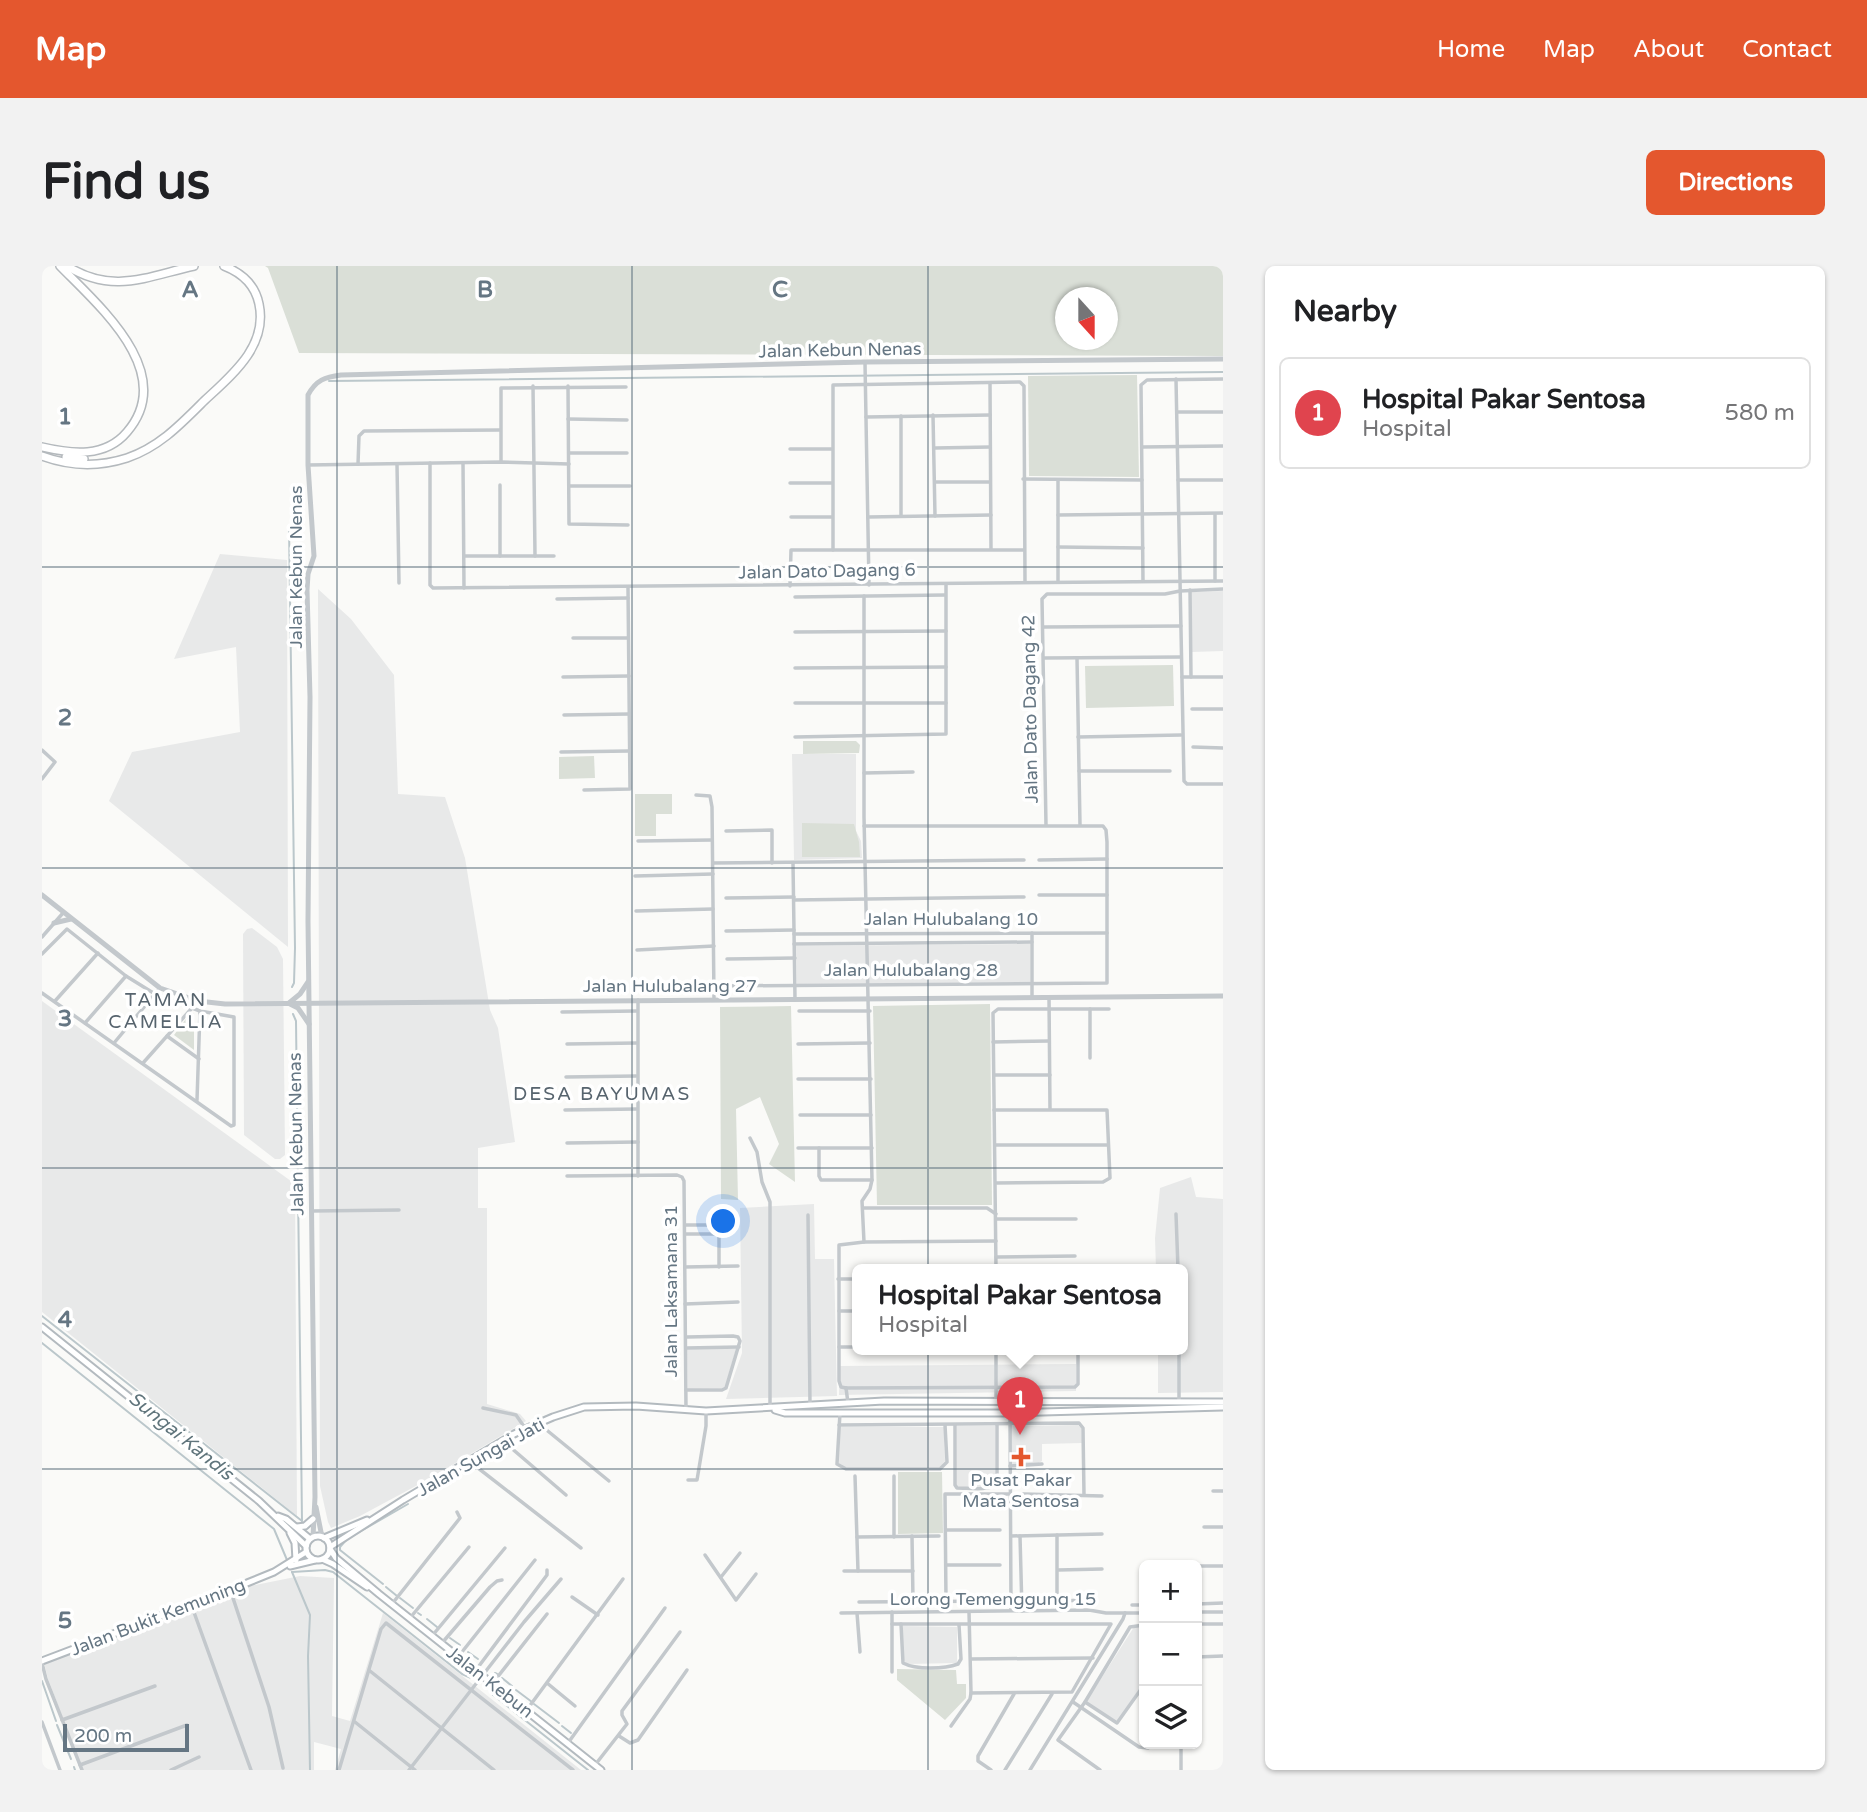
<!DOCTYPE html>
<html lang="en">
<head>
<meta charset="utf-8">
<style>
	body { margin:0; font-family:"Varela Round",sans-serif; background:#f2f2f2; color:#202124 }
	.controls { position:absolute; right:21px; bottom:21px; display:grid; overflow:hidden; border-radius:10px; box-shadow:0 2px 5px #0004 }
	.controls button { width:63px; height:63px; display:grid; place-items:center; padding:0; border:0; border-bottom:2px solid #e0e0e0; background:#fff; color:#202124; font:35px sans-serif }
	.compass { position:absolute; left:1013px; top:21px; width:63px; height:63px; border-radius:50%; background:#fff; box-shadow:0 2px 5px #0004; rotate:159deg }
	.scale { position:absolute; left:21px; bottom:18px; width:126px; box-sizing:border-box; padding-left:7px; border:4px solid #657683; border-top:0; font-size:19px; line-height:24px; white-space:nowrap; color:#657683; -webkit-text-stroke:5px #fff; paint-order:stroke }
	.you { position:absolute; left:682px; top:956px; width:24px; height:24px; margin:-18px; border:5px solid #fff; border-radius:50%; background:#1a73e8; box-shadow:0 0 0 10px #1a73e833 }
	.badge { display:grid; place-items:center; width:46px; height:46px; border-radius:50%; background:#e4572e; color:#fff; font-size:23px; font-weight:700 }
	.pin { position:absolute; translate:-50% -58px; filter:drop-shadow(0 2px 4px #0008) }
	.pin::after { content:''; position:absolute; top:37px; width:24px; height:21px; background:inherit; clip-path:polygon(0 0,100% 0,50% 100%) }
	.popup { position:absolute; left:810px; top:998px; width:336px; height:91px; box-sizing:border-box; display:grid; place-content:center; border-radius:10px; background:#fff; filter:drop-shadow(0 2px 5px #0005); font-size:23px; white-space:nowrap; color:#757577 }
	.popup b { font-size:26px; color:#202124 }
	.popup::after { content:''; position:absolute; left:50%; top:100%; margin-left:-14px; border:14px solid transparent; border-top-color:#fff }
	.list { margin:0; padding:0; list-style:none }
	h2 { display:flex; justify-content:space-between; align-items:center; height:91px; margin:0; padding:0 28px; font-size:30px }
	h2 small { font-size:23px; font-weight:400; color:#757577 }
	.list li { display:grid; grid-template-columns:46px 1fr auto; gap:21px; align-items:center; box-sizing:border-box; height:112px; margin:0 14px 14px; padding:0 14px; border:2px solid #e0e0e0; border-radius:10px }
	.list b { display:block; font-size:26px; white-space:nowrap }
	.list p { margin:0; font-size:23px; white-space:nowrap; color:#757577 }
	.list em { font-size:23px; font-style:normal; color:#757577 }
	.icon { flex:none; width:38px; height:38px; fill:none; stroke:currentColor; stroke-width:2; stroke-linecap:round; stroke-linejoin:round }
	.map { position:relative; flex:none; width:1181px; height:1504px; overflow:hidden; border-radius:10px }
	header { display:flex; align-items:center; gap:42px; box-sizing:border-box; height:98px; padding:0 35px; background:#e4572e; color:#fff }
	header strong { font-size:33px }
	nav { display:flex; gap:38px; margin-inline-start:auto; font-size:24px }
	.intro { display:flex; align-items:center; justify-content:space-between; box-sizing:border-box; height:168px; padding:0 42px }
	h1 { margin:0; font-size:49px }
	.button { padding:18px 32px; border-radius:10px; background:#e4572e; color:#fff; font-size:24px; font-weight:700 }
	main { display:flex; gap:42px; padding:0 42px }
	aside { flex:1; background:#fff; border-radius:10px; box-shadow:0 2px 5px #0004 }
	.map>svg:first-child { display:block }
</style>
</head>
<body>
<header>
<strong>Map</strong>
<nav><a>Home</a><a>Map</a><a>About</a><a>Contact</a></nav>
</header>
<div class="intro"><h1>Find us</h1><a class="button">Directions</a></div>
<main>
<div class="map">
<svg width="1181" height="1504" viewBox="0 0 1181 1504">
	<rect width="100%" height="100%" fill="#fafaf8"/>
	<g fill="#e8e9e9">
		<polygon points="178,288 245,294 246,681 67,535 90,486 198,466 194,381 132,393"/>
		<polygon points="276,323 309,353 352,409 356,528 403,531 423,592 448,744 456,762 473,876 436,882 436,942 445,942 445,1138 478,1148 484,1155 385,1214 318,1250 289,1262 286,1256 278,1220"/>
		<polygon points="1181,325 1181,385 1150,386 1149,326"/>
		<polygon points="750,488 814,488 814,565 819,575 820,592 752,594"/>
		<polygon points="210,662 235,681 241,693 243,889 238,893 233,893 202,869 201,668 205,663"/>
		<polygon points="988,678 988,716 755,718 754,680"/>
		<polygon points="0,735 253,918 255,1250 0,1046"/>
		<polygon points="1149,911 1154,931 1181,933 1181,1126 1116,1127 1116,1083 1141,1083 1141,1003 1114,1003 1113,972 1118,922"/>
		<polygon points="772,938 773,993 792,993 795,1130 684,1133 700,1087 698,942"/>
		<polygon points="645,1083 694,1083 683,1121 680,1122 646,1123"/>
		<polygon points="1034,1098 1034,1125 797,1129 798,1100"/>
		<polygon points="1036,1159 1039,1162 1040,1177 1000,1178 1000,1195 995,1198 970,1199 969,1160"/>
		<polygon points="915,1160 953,1160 953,1219 951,1221 916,1221 914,1219"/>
		<polygon points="798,1161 902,1161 903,1195 898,1201 803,1201 797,1197"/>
		<polygon points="258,1310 292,1312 290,1450 308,1455 341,1347 539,1504 293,1504 299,1483 272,1476 272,1504 41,1504 6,1413 2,1397 203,1321"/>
		<polygon points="861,1360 915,1361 915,1397 865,1398 861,1393"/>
		<polygon points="1092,1361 1102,1361 1102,1416 1077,1454 1072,1455 1044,1436"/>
	</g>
	<g fill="#dadfd7" fill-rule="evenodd">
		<path d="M223,0H1181V90L257,87L226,2ZM1024,32H1066V74H1024Z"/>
		<polygon points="1095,109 1097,211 987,210 986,110"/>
		<polygon points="1131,399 1132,440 1044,442 1043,400"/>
		<polygon points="761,475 814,475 818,479 817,487 761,488"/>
		<polygon points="552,490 553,512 517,513 517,491"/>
		<polygon points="593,528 630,528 630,548 614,548 614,570 593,570"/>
		<polygon points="760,557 812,558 817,576 818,591 760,591"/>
		<polygon points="948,738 950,939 835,939 831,740"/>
		<polygon points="749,740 753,916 727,898 737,878 718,831 694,843 696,934 679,933 678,741"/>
		<polygon points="149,746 152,748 152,784 132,769"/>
		<polygon points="856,1206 900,1206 901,1267 856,1268"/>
		<polygon points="855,1403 914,1404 915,1418 924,1418 924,1432 903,1454 855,1414"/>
	</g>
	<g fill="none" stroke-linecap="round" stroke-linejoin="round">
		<g stroke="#bbc7cb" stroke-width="2">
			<polyline points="287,115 1181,106"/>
			<polyline points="247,260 253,682 252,717 250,721"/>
			<polyline points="251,748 254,755 260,1255"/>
			<polyline points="0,1050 260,1255"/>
			<polyline points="0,1077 232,1263 245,1294"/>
			<polyline points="250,1306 283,1304 291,1306 420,1408 429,1412"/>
			<polyline points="250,1306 268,1349 266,1390 268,1504"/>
			<polyline points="341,1318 298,1284 298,1281 305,1273 366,1238"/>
			<polyline points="344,1321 355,1330"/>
			<polyline points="358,1332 371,1342"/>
			<polyline points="376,1347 379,1349"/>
			<polyline points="385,1353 395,1361"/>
			<polyline points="408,1372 418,1379"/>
			<polyline points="426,1386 436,1393"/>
			<polyline points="453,1407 455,1408"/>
			<polyline points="460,1412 470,1420"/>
			<polyline points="0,1415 14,1455"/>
			<polyline points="474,1424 490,1436"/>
			<polyline points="450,1428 546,1504"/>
			<polyline points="492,1438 517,1457"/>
			<polyline points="15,1459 29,1493"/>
			<polyline points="520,1460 529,1467"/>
			<polyline points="32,1501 33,1504"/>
		</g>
		<defs>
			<g id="secondary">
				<polyline points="0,1061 217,1235 264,1280"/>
				<polyline points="733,1144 743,1147 968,1147 1181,1141"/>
				<polyline points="236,1250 244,1253 268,1273"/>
				<polyline points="255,1261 263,1260 271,1253"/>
				<polyline points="248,1267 253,1277 254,1294"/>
				<circle cx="276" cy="1282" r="12"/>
				<polyline points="282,1272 325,1254"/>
				<polyline points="288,1281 361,1234 472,1168 511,1151 542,1141 594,1140 664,1145 842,1135 1181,1136"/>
				<polyline points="288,1283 294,1292 337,1328 559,1504"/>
				<polyline points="280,1293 291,1298 325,1321"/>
				<polyline points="248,1300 273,1294"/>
				<polyline points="0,1395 205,1317 232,1306 264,1286"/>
			</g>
			<g id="motorway">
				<path d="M25,0C71,29 106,10 152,0"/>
				<path d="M0,181C30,188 63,192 85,166C136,107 57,40 18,0"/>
				<path d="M0,190C27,200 57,201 85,192C117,181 138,159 162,135C190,109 226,80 217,38C213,18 200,7 182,0"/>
				<polyline points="24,191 42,193"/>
			</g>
		</defs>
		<use href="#secondary" stroke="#b3babf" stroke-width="9"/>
		<use href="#motorway" stroke="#b4b9bd" stroke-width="10"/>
		<g stroke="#c3c8cc" stroke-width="3.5">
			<polyline points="823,97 827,319"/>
			<polyline points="1134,113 1142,515 1145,518 1181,518"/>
			<polyline points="948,117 949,283"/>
			<polyline points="491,120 493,290"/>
			<polyline points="526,120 527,258 586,259"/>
			<polyline points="1135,146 1181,146"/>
			<polyline points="891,149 893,250"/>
			<polyline points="859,150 859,250"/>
			<polyline points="824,151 948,149"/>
			<polyline points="526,153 585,154"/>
			<polyline points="1100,181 1181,180"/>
			<polyline points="893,182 948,181"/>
			<polyline points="748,183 790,183"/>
			<polyline points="528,187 585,187"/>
			<polyline points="459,196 459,122 584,121"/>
			<polyline points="388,197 388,319 391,322 1181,315"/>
			<polyline points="421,197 422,322"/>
			<polyline points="316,198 317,170 322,165 458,164"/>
			<polyline points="355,198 357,317"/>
			<polyline points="266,199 459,196 527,198"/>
			<polyline points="981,213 1100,214"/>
			<polyline points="1016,214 1016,316"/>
			<polyline points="1136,214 1181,214"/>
			<polyline points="893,216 948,216"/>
			<polyline points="748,217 790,217"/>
			<polyline points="458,219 458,290"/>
			<polyline points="527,220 588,220"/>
			<polyline points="1173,248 1173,315"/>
			<polyline points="1016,249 1181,247"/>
			<polyline points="749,251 790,251"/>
			<polyline points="826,251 949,249"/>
			<polyline points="1016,281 1101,282"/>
			<polyline points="791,284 791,119 978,116 982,120 983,316"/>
			<polyline points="422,290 512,290"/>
			<polyline points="1101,315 1099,119 1105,114 1181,113"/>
			<polyline points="748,320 749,284 982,284"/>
			<polyline points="1148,324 1149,411"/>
			<polyline points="822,330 822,551 830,914 828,923 820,935 822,976"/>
			<polyline points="753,331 903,329"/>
			<polyline points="515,333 586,332"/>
			<polyline points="1002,361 1139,360"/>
			<polyline points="753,366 904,365"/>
			<polyline points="531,372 586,372"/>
			<polyline points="1002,392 1139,391"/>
			<polyline points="1035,392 1038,559"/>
			<polyline points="753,402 904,401"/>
			<polyline points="521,411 587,410"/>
			<polyline points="1140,411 1181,411"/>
			<polyline points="753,437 904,437"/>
			<polyline points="1150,443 1181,443"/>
			<polyline points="522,449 587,448"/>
			<polyline points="753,471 904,468 904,318"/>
			<polyline points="1036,471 1139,469"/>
			<polyline points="1151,481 1181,482"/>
			<polyline points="0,484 13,496 0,513"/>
			<polyline points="519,486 587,485"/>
			<polyline points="1037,505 1128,505"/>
			<polyline points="822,507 871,506"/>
			<polyline points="542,524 588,523 586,322"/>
			<polyline points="654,529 668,530 670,541 672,734"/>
			<polyline points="1004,559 1000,333 1005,328 1123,328 1138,325 1181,323"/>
			<polyline points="684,565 730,564 730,597"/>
			<polyline points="596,575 670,574"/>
			<polyline points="997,594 1065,593"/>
			<polyline points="671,597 982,594"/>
			<polyline points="751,597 753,733"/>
			<polyline points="593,610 671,608"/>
			<polyline points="997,629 1065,629"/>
			<polyline points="684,632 752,631"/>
			<polyline points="752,634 982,631"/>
			<polyline points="594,645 671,643"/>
			<polyline points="684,665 752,664"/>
			<polyline points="752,668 1065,667"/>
			<polyline points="0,671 21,647"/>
			<polyline points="752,678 990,676"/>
			<polyline points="595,684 672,680"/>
			<polyline points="0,688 25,663 84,710 113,728 158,745 192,751 192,859 189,860 0,727"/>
			<polyline points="685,693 753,692"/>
			<polyline points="672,720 1065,717 1065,576 1064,564 1061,560 822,560"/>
			<polyline points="595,723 672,721"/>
			<polyline points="990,731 990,667"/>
			<polyline points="1007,731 1008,843"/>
			<polyline points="596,734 596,910"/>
			<polyline points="13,735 56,687"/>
			<polyline points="1048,743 1048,792"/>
			<polyline points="757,745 828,745"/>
			<polyline points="520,746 595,745"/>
			<polyline points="43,757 84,710"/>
			<polyline points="125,770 157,793"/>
			<polyline points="951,776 1007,775"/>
			<polyline points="72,777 118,722"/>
			<polyline points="525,778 595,777"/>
			<polyline points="756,778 828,777"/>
			<polyline points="101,797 150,742"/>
			<polyline points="952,809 1008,809"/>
			<polyline points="524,811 594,810"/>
			<polyline points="756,813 829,813"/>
			<polyline points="155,834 158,745"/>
			<polyline points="523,844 595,843"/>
			<polyline points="952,844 1065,844 1068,912 1061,916 954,917"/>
			<polyline points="758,849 829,849"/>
			<polyline points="708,872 715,886 720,916 728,936 728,1141"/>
			<polyline points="525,877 596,876"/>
			<polyline points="953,879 1066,879"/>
			<polyline points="756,882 830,882"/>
			<polyline points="777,882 777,910 779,914 830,914"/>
			<polyline points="525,910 635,909 640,911 642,915 644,1143"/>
			<polyline points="821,942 945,942 954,948"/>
			<polyline points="269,945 357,944"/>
			<polyline points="1134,948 1136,1003"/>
			<polyline points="766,949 768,1139"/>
			<polyline points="954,953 1034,953"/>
			<polyline points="643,968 677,968 677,959 643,959"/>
			<polyline points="954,991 1033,990"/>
			<polyline points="643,1001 696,1000"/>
			<polyline points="677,1001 677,968"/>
			<polyline points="954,1003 951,747 956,743 1067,743"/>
			<polyline points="796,1013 815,1013"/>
			<polyline points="643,1038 696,1036"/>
			<polyline points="797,1045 815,1045"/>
			<polyline points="797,1081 815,1081"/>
			<polyline points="644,1082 697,1081"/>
			<polyline points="804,1122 799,1121 797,1115 797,979 822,976 954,975"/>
			<polyline points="804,1122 1033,1121 1036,1118 1036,1083"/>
			<polyline points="804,1122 806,1137"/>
			<polyline points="644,1124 680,1124 684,1122 698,1075 696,1071 691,1070 645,1071"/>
			<polyline points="954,1134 954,1083"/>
			<polyline points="1137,1136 1137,1083"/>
			<polyline points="441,1142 474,1149 483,1162"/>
			<polyline points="798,1147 795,1198 804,1203 898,1203 905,1196 903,1159"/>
			<polyline points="968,1147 969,1344"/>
			<polyline points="496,1157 567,1215"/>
			<polyline points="797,1159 1037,1157 1041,1162 1042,1229"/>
			<path d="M913,1159V1219L915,1222C927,1222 944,1225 955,1219V1158"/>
			<polyline points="461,1175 524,1229"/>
			<polyline points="427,1195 539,1282"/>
			<polyline points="968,1200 1000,1198"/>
			<polyline points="813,1210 816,1305"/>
			<polyline points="852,1210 852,1271"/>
			<polyline points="646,1214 655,1214 664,1160 664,1145"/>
			<polyline points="1171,1225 1181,1225"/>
			<polyline points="981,1228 1060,1230"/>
			<polyline points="1162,1261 1181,1261"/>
			<polyline points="904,1264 958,1264"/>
			<polyline points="870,1270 871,1335"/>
			<polyline points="969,1270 1060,1268"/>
			<polyline points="978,1270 980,1345"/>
			<polyline points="815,1271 897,1270"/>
			<polyline points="663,1289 694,1334 714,1308"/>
			<polyline points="904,1299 958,1299"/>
			<polyline points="1155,1300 1181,1300"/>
			<polyline points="1016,1304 1060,1303"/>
			<polyline points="802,1305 871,1305"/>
			<polyline points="679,1311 698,1287"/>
			<polyline points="188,1323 227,1441 241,1502"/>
			<polyline points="530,1331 556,1349"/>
			<polyline points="904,1335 903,1228 968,1228"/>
			<polyline points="1015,1335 1047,1334"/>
			<polyline points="817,1336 958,1335"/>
			<polyline points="149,1338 209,1504"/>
			<polyline points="350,1338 418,1252 415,1246"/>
			<polyline points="1155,1338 1181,1337"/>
			<polyline points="1090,1339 1102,1339"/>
			<polyline points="1015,1344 1015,1269"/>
			<polyline points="850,1346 850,1406"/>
			<polyline points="1155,1346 1181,1346"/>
			<polyline points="799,1347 1047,1344 1064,1347 1102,1347"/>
			<polyline points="815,1347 818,1386"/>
			<polyline points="368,1352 427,1281"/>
			<polyline points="850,1358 1069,1358 1030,1426 929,1427"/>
			<path d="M859,1358L861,1397C874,1404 903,1403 916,1398L919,1393L917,1359"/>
			<polyline points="1155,1358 1181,1358"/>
			<polyline points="390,1370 463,1282"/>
			<polyline points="400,1377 448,1321 455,1315 460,1314"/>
			<polyline points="416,1391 493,1294"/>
			<polyline points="1155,1391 1181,1390"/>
			<polyline points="929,1393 1051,1392"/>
			<polyline points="0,1397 4,1413 40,1504"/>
			<polyline points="434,1404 505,1309 505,1304"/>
			<polyline points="328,1405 452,1504"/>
			<polyline points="505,1417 533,1440"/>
			<polyline points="450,1418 505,1348"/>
			<polyline points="1031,1436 1097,1481 1106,1482"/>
			<polyline points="1043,1436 1075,1457 1102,1419"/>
			<polyline points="484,1445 581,1313"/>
			<polyline points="20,1454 113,1420"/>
			<polyline points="0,1456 18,1504"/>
			<polyline points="313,1456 373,1504"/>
			<polyline points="909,1460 928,1433 929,1427 927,1346"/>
			<polyline points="577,1470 588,1477 596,1474 645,1404"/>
			<polyline points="526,1477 623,1342"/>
			<polyline points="1139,1478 1139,1504"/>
			<polyline points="38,1499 145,1459"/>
			<polyline points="553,1499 585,1458 580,1449 580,1445 638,1366"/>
			<polyline points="129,1504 157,1491"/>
			<polyline points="297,1504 339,1363 344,1357 531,1504"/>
			<polyline points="367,1504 482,1356 519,1313"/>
			<polyline points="949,1504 936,1495 936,1490 972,1428"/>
			<polyline points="963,1504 1010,1428"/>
			<polyline points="988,1504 1081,1353 1083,1347"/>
			<polyline points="1058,1504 1016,1474 1043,1436 1088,1361 1102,1359"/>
		</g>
		<g stroke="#c3c8cc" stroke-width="5">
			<polyline points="0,629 118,722 156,735 183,738 1181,730"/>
			<polyline points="12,657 29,653"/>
			<polyline points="247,737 258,728 266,716"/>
			<polyline points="248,738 256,742 267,758"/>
			<polyline points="274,1241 280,1271"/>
			<path d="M271,1271L273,1231L266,655L268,431L265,324L266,308L272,290L266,199V129C274,114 283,111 299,109L823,96L1181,93"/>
		</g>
		<use href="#secondary" stroke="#fff" stroke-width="5"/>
		<use href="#motorway" stroke="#fff" stroke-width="7"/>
	</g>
	<path fill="none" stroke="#657683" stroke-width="2" stroke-opacity="0.55" d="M295,0V1504M590,0V1504M886,0V1504M0,301H1181M0,602H1181M0,902H1181M0,1203H1181"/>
	<path fill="#e4572e" stroke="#fff" stroke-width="2.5" d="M975.5 1180.5h7v7h7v7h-7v7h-7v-7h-7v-7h7z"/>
	<g text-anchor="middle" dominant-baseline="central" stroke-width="7" stroke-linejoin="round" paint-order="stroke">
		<g font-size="18" fill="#657683" stroke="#fff">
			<text transform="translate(798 84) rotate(-1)">Jalan Kebun Nenas</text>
			<text transform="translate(254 301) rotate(-90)">Jalan Kebun Nenas</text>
			<text transform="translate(785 305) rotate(-1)">Jalan Dato Dagang 6</text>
			<text transform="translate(988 443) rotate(-91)">Jalan Dato Dagang 42</text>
			<text x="909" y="653">Jalan Hulubalang 10</text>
			<text x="869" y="704">Jalan Hulubalang 28</text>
			<text x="628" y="720">Jalan Hulubalang 27</text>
			<text transform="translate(254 868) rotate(-91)">Jalan Kebun Nenas</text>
			<text transform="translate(629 1025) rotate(-90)">Jalan Laksamana 31</text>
			<text transform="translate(439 1191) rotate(-29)">Jalan Sungai Jati</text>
			<text x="951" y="1333">Lorong Temenggung 15</text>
			<text transform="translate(116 1351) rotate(-21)">Jalan Bukit Kemuning</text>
			<text transform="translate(448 1416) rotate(38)">Jalan Kebun</text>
		</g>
		<g font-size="18" fill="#657683" stroke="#fff">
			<text x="979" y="1214">Pusat Pakar<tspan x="979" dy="21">Mata Sentosa</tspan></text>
		</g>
		<g font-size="19" letter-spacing="2" fill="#57646e" stroke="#fff">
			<text x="124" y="734">TAMAN<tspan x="124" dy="22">CAMELLIA</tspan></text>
			<text x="560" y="828">DESA BAYUMAS</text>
		</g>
		<g font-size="19" font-style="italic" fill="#60757c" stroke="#fff">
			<text transform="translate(139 1170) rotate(39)">Sungai Kandis</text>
		</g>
	</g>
	<g font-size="23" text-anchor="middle" font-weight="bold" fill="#657683" stroke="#fff" stroke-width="7" stroke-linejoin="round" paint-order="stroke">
		<text x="148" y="31">A</text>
		<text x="443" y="31">B</text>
		<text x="738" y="31">C</text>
		<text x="23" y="158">1</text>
		<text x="23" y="459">2</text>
		<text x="23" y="760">3</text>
		<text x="23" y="1061">4</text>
		<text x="23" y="1362">5</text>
	</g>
</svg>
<div class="controls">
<button>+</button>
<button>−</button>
<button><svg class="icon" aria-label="layers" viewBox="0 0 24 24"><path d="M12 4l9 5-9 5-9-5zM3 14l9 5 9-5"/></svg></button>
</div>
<svg class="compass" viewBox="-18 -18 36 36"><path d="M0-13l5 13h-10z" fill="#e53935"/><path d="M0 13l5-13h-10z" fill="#757577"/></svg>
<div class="scale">200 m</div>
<div class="you"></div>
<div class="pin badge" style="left:978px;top:1169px;background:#e0444e">1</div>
<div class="popup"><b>Hospital Pakar Sentosa</b>Hospital</div>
</div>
<aside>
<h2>Nearby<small></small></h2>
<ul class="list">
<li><span class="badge" style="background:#e0444e">1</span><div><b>Hospital Pakar Sentosa</b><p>Hospital</p></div><em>580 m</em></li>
</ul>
</aside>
</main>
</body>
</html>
